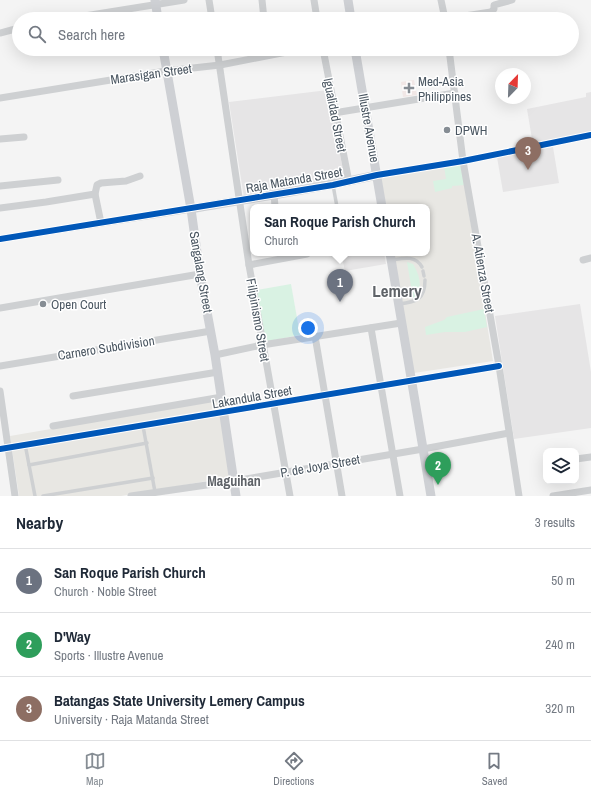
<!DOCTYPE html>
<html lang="en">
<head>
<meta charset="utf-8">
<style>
	body { margin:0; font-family:"Archivo Narrow",sans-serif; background:#f6f6f7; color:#1f2937 }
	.controls { position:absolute; right:12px; bottom:12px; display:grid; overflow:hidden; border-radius:8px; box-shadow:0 4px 16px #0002 }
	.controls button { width:36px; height:36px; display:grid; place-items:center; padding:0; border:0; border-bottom:1px solid #e0e1e3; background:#fff; color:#1f2937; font:20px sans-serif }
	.compass { position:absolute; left:495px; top:68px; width:36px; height:36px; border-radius:50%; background:#fff; box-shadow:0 4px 16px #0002; rotate:23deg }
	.you { position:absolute; left:308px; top:328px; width:14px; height:14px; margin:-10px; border:3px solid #fff; border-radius:50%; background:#1a73e8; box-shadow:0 0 0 6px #1a73e833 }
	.badge { display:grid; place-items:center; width:26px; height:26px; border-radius:50%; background:#868d94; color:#fff; font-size:13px; font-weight:700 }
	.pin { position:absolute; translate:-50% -33px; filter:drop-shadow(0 1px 2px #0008) }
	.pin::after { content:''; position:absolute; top:21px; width:14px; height:12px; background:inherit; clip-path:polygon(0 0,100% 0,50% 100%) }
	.popup { position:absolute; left:250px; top:204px; width:180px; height:52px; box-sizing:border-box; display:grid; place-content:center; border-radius:8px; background:#fff; filter:drop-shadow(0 1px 3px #0005); font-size:13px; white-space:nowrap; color:#747a83 }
	.popup b { font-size:15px; color:#1f2937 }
	.popup::after { content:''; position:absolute; left:50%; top:100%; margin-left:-8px; border:8px solid transparent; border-top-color:#fff }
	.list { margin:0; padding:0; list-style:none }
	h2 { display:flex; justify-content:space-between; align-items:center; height:52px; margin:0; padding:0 16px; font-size:17px }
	h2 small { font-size:13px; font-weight:400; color:#747a83 }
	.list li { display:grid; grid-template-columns:26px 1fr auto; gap:12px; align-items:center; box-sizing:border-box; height:64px; padding:0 16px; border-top:1px solid #e0e1e3 }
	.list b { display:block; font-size:15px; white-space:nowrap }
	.list p { margin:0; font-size:13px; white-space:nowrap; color:#747a83 }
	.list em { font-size:13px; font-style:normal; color:#747a83 }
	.icon { flex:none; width:22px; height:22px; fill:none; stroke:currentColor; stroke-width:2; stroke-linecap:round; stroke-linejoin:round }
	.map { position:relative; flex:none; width:591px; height:496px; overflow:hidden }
	.search { position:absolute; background:#fff; box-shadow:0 4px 16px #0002; left:12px; right:12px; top:12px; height:44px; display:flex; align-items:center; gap:10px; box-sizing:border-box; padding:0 14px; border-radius:22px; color:#747a83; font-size:15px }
	.sheet { height:244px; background:#fff }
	nav { display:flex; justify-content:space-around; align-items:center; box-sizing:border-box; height:56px; border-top:1px solid #e0e1e3; background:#fff; font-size:11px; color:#747a83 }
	nav a { display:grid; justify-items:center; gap:2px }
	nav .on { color:#868d94 }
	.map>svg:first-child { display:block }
</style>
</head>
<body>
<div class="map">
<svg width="591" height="496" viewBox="0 0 591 496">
	<rect width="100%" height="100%" fill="#f4f4f4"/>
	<g fill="#e8e7e3">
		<polygon points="457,162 461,164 493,361 414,373 394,253 427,253 427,207 386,207 381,178"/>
		<polygon points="220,400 230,477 121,496 19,496 10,436"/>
	</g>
	<g fill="#e6e5e6">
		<polygon points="328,90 345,181 244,198 229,102"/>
		<polygon points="591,92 591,134 533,145 527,109 586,97 586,93"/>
		<polygon points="553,147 559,183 503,192 497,157"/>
		<polygon points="341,253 384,253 386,264 345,271"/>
		<polygon points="580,304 591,372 591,428 514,439 495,316"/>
	</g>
	<polygon fill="#f1e7e6" points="414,80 417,95 403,97 401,82"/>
	<g fill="#d9f2e3">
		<polygon points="460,163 464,185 452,186 452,188 435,192 433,181 446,179 444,166"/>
		<path d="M407,262L413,264C419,274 424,288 414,298H413Z"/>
		<polygon points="291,284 300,335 269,341 265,340 257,290"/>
		<polygon points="484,309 487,327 465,332 445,332 426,335 425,327 444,320 447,317"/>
	</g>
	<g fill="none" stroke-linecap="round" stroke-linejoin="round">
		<g stroke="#ced0d2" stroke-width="3.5">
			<polyline points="333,185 337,207"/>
			<path d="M392,260C404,258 415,255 422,267"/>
			<polyline points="423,271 424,276"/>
			<path d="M399,304C416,302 425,300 425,280"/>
			<polyline points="143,426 155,492"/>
			<polyline points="25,444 35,496"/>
			<polyline points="29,465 147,443"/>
			<polyline points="43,496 153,478"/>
		</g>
		<g stroke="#ced0d2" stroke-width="7">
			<polyline points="209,0 212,19"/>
			<polyline points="262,0 264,19"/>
			<polyline points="314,0 317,19"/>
			<polyline points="441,0 445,19"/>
			<polyline points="66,19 184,0"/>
			<polyline points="445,19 491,12 494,9 494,5 512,0"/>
			<polyline points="0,33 19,28"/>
			<polyline points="217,49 249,265 290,496"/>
			<polyline points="323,49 349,182"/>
			<polyline points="449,49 463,161 499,366 519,496"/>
			<polyline points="0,98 166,71 220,65 302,49"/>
			<polyline points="334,113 455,93"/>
			<polyline points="0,139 24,137"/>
			<polyline points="377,175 463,161 591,135"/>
			<polyline points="0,186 58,180"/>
			<polyline points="274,194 275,207"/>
			<polyline points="0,208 46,202 95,194"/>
			<polyline points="101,223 95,194 97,185 101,183 126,181 140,176"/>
			<polyline points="0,239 191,209"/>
			<polyline points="583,260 591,258"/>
			<polyline points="249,265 307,254"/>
			<polyline points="0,308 200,274"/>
			<polyline points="371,328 400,496"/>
			<polyline points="315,336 342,496"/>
			<polyline points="215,355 262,345 401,323"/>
			<polyline points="0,366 211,331"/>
			<polyline points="0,391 15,496"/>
			<polyline points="73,396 218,372"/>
			<polyline points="53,426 222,397"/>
			<polyline points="0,449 499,366"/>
			<polyline points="576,459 591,457"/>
			<polyline points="131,496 234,481 423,449 509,433"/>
			<polyline points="553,496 591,490"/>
		</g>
		<g stroke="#ced0d4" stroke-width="9">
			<polyline points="155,0 158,19"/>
			<polyline points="348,0 351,19"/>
			<polyline points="163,49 191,209 200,274 215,355 236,496"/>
			<polyline points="355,49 382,207"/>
			<path d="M191,209C253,198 315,189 377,175"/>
			<polyline points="390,253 431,496"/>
		</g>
		<defs>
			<g id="cycleway">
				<polyline points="0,239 333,185 377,175 463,161 591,135"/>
				<polyline points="0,449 499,366"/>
			</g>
		</defs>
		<use href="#cycleway" stroke="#fff" stroke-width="8"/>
		<use href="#cycleway" stroke="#0057b8" stroke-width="6"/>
	</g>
	<g fill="#868d94" stroke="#fff" stroke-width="1.5">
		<path d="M407 82h4v4h4v4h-4v4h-4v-4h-4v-4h4z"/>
		<circle cx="447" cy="130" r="4"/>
		<circle cx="43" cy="304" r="4"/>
	</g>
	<g text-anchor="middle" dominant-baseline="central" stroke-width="3" stroke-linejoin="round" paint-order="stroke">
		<g font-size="13" fill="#4a5661" stroke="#fff">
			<text transform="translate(151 74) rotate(-8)">Marasigan Street</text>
			<text transform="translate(335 115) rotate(79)">Igualidad Street</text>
			<text transform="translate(369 128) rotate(80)">Illustre Avenue</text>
			<text transform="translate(294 180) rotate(-10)">Raja Matanda Street</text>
			<text transform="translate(201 272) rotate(80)">Sangalang Street</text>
			<text transform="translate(483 273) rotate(80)">A. Atienza Street</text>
			<text transform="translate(258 320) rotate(80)">Filipinismo Street</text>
			<text transform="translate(106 348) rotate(-9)">Carnero Subdivision</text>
			<text transform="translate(252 397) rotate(-10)">Lakandula Street</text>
			<text transform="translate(320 466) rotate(-10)">P. de Joya Street</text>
		</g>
		<g font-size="13" fill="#4a5661" stroke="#fff" text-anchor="start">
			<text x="418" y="81">Med-Asia<tspan x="418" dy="15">Philippines</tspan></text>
			<text x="455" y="130">DPWH</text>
			<text x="51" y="304">Open Court</text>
		</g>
		<g font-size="14" font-weight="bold" fill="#5f6368" stroke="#fff">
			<text x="234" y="481">Maguihan</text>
		</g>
		<g font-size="17" font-weight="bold" fill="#5f6368" stroke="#fff">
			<text x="397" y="290">Lemery</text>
		</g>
	</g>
</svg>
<div class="controls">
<button><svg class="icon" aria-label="layers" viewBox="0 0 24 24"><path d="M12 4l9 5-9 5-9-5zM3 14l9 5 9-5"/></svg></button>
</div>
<svg class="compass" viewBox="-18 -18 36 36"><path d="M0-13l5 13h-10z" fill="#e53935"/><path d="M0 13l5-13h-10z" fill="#747a83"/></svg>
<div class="you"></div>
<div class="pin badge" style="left:340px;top:302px;background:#6b7280">1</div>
<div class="popup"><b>San Roque Parish Church</b>Church</div>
<div class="pin badge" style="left:438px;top:485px;background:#2e9e5b">2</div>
<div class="pin badge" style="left:528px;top:170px;background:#8d6e63">3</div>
<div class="search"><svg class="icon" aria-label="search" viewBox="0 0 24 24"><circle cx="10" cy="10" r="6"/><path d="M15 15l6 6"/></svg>Search here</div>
</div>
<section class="sheet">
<h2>Nearby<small>3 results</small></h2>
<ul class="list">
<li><span class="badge" style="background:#6b7280">1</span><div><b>San Roque Parish Church</b><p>Church · Noble Street</p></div><em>50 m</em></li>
<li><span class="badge" style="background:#2e9e5b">2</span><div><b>D'Way</b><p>Sports · Illustre Avenue</p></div><em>240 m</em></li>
<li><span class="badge" style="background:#8d6e63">3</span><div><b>Batangas State University Lemery Campus</b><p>University · Raja Matanda Street</p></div><em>320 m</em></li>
</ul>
</section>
<nav>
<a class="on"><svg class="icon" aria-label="map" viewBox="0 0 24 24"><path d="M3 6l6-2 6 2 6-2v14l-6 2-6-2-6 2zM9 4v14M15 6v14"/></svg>Map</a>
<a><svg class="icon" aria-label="directions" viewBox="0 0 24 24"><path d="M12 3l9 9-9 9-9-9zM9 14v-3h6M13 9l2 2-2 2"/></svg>Directions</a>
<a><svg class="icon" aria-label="saved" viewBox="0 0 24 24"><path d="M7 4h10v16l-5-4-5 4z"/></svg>Saved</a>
</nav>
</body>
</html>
